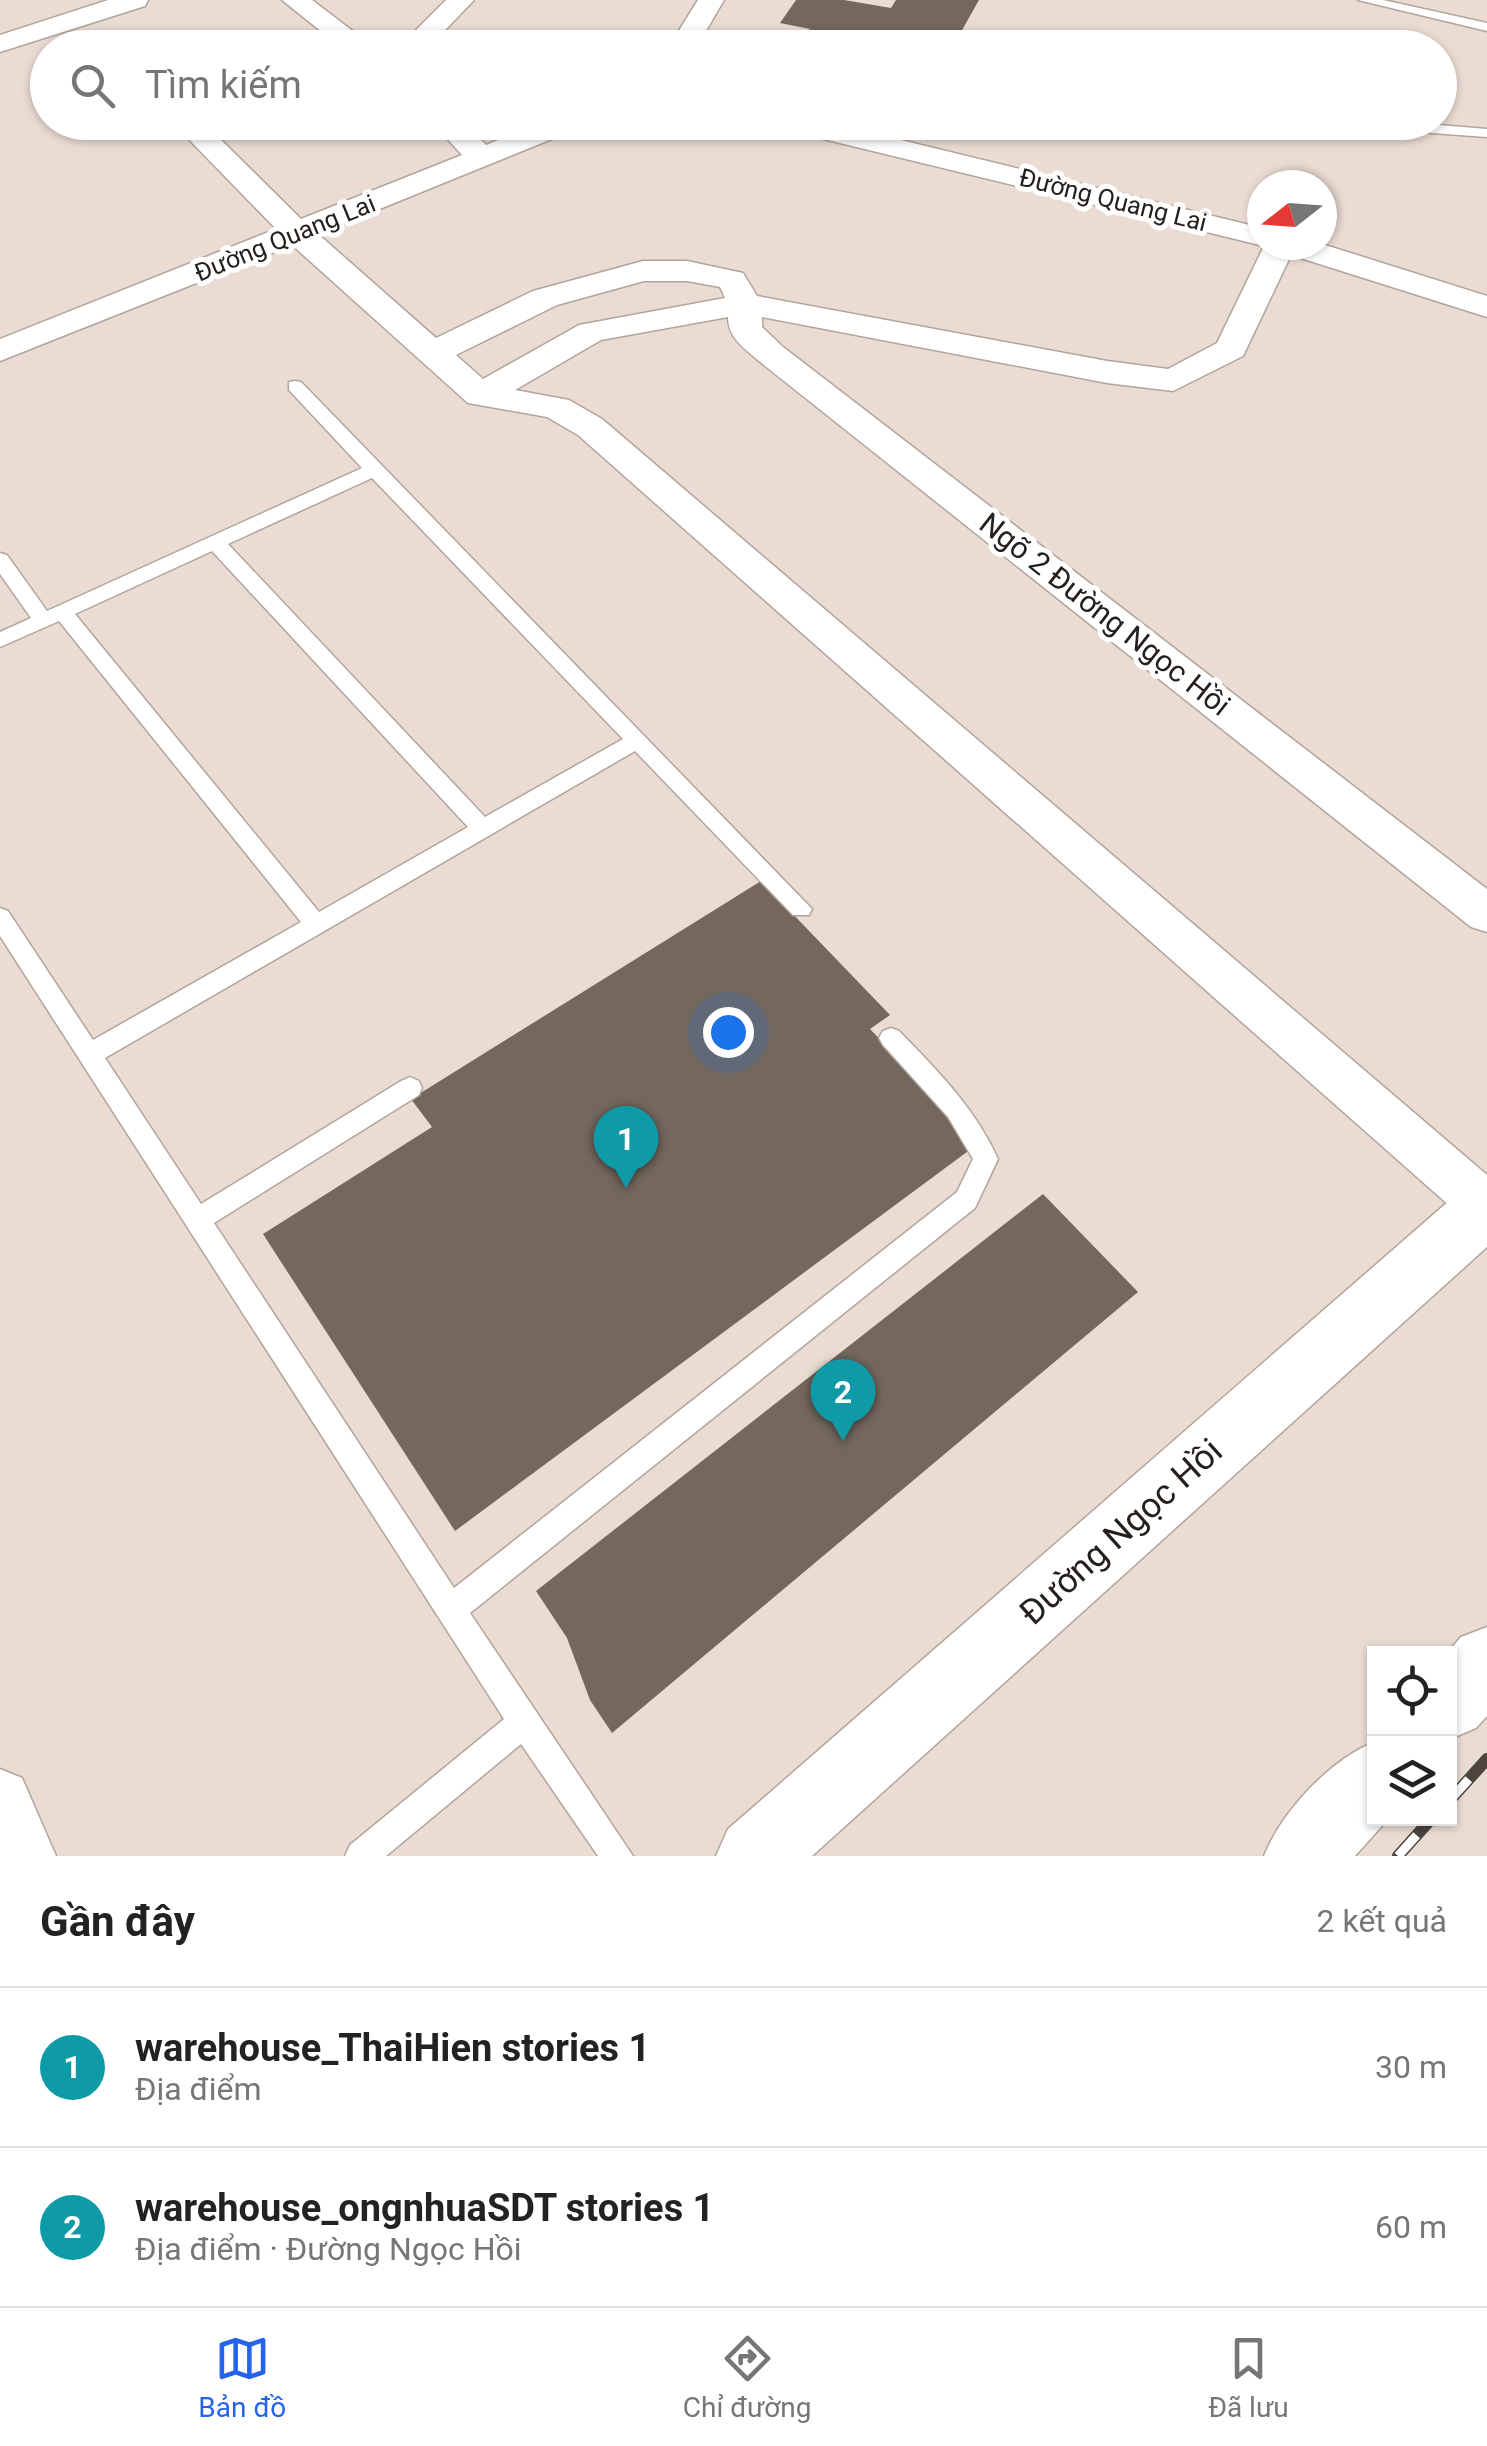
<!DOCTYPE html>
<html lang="vi">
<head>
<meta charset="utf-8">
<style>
	body { margin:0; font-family:Roboto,sans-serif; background:#f6f6f6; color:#222 }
	.controls { position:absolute; right:30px; bottom:30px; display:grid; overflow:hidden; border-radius:0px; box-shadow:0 2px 8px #0004 }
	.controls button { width:90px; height:90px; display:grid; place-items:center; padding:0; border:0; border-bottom:2px solid #e0e0e0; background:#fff; color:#222; font:50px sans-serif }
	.compass { position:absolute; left:1247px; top:170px; width:90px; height:90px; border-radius:50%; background:#fff; box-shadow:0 2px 8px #0004; rotate:253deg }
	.you { position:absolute; left:728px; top:1032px; width:35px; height:35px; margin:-25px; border:8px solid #fff; border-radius:50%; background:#1a73e8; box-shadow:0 0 0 15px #1a73e833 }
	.badge { display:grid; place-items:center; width:65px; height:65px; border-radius:50%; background:#2563eb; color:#fff; font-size:32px; font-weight:700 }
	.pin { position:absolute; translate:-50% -82px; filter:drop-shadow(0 2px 5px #0008) }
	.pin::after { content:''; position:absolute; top:52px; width:35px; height:30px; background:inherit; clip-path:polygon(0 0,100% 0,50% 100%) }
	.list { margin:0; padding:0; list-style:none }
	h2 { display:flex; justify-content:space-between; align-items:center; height:130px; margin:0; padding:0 40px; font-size:42px }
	h2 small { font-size:32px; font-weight:400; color:#767676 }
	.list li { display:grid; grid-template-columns:65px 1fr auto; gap:30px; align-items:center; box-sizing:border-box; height:160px; padding:0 40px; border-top:2px solid #e0e0e0 }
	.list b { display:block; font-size:38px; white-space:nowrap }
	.list p { margin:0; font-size:32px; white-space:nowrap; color:#767676 }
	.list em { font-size:32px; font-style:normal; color:#767676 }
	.icon { flex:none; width:55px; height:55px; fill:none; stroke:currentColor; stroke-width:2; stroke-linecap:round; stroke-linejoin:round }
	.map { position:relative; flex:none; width:1487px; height:1856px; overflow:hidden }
	.search { position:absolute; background:#fff; box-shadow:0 2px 8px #0004; left:30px; right:30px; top:30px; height:110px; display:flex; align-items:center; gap:25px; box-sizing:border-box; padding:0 35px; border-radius:55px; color:#767676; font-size:38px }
	.sheet { height:450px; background:#fff }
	nav { display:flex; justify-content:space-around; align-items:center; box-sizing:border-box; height:140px; border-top:2px solid #e0e0e0; background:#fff; font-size:28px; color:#767676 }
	nav a { display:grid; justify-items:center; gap:5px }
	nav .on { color:#2563eb }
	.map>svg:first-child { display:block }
</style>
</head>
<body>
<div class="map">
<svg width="1487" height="1856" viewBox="0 0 1487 1856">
	<rect width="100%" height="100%" fill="#ebdcd3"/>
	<g fill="#73675e">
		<polygon points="796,0 844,0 891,8 896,0 979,0 952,48 893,48 848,39 843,48 799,45 810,29 780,23"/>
		<polygon points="761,881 890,1015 870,1029 979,1143 455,1531 263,1234 432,1127 411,1099"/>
		<polygon points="1043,1194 1138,1292 612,1733 590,1700 567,1638 536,1591"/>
	</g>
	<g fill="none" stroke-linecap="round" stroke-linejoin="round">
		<defs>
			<g id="lane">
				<polygon points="1358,0 1383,0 1487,23 1487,31"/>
				<polygon points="1327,122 1402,122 1487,129 1487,137 1334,126"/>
				<path d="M295,381L301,382L812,909L809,915H793L635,751L105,1058L201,1204L401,1081L410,1077L419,1081L422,1088L419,1095L214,1223L454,1588L957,1192L973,1159L948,1117L883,1045L879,1038L883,1031L891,1028L899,1031C938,1071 975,1108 998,1159L975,1208L470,1613L633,1856H598L521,1744L386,1856H345L350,1845L504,1719L0,936V908L8,911L93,1040L301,922L59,621L0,647V632L31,618L0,574V553L7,555L47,611L362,468L289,390V382ZM372,478L623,739L485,817L228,544ZM212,551L468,827L319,912L75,614Z"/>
			</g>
			<g id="street">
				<polygon points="108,0 148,0 145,6 0,52 0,35"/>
				<polygon points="282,0 312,0 375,48 342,48"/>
				<polygon points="446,0 474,0 428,48 398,48"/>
				<polygon points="698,0 724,0 696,48 668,48"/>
				<path d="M172,122H203L301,219L462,155L432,122H463L486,145L542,122H583L579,128L318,234L436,338L533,291L643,261H687L743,273L757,296L1107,361L1168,369L1217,343L1264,246L778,128L774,122H827L1262,228V245L1322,244L1487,296V317L1291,255L1243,356L1173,391L1107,383L762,317V327L783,347L1487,889V932L1471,927L759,361C744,348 728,338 728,317L601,340L515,390L569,400L602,419L1487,1175V1230L1469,1223L578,435L547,417L468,403L292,245L0,361V339L276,229ZM644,281H687L720,287L725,298L579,325L483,379L456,355L557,305Z"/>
				<polygon points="0,1769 22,1778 56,1856 0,1856"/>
			</g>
			<g id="highway">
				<polygon points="1487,1179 1487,1247 812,1856 716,1856 728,1829 1465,1187"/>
				<polygon points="1487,1627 1487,1716 1476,1728 1450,1739 1450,1654 1446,1654 1461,1637"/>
				<path d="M1374,1742V1818H1389L1355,1856H1264C1282,1811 1329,1761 1374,1742Z"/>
			</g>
		</defs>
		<use href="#lane" stroke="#b2a49b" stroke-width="3"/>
		<use href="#street" stroke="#b2a49b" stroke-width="3"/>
		<use href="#highway" stroke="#b2a49b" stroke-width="3"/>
		<use href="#lane" fill="#fff" fill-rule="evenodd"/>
		<use href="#street" fill="#fff" fill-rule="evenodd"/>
		<use href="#highway" fill="#fff" fill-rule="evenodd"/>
		<defs>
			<g id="rail">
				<polyline points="1450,1800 1487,1759"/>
				<polyline points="1398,1856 1432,1818"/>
			</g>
		</defs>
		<use href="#rail" stroke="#4b443f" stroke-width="12"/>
		<use href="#rail" stroke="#fff" stroke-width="9" stroke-dasharray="28" stroke-linecap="butt"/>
	</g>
	<g text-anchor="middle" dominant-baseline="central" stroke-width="10" stroke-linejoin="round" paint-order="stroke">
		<g font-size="25" fill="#25201c" stroke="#fff">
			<text transform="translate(1113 200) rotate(14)">Đường Quang Lai</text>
			<text transform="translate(285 238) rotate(-22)">Đường Quang Lai</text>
		</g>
		<g font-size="30" fill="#25201c" stroke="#fff">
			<text transform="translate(1105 614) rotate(38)">Ngõ 2 Đường Ngọc Hồi</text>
		</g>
		<g font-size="35" fill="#25201c" stroke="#fff">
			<text transform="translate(1121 1532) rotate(-42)">Đường Ngọc Hồi</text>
		</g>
	</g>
</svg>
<div class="controls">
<button><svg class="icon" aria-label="locate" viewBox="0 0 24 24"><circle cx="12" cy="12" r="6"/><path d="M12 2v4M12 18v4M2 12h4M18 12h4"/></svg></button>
<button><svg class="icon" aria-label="layers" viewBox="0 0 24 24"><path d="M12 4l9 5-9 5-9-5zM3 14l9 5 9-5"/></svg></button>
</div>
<svg class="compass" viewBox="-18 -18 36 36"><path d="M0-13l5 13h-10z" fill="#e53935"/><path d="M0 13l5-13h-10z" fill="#767676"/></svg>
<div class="you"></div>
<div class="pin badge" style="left:626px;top:1188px;background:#0f9aa8">1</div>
<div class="pin badge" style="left:843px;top:1441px;background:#0f9aa8">2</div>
<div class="search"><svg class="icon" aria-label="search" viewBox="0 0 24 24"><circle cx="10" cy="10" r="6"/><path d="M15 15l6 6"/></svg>Tìm kiếm</div>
</div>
<section class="sheet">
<h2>Gần đây<small>2 kết quả</small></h2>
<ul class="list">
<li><span class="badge" style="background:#0f9aa8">1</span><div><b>warehouse_ThaiHien stories 1</b><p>Địa điểm</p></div><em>30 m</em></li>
<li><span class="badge" style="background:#0f9aa8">2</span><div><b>warehouse_ongnhuaSDT stories 1</b><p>Địa điểm · Đường Ngọc Hồi</p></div><em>60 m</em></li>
</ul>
</section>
<nav>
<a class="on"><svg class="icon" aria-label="map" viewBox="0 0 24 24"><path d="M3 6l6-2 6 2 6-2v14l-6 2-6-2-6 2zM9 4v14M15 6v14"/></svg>Bản đồ</a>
<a><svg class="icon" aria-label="directions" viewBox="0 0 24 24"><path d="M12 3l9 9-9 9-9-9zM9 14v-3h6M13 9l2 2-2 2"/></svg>Chỉ đường</a>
<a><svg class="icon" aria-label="saved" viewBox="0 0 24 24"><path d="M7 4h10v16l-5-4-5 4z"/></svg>Đã lưu</a>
</nav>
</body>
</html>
